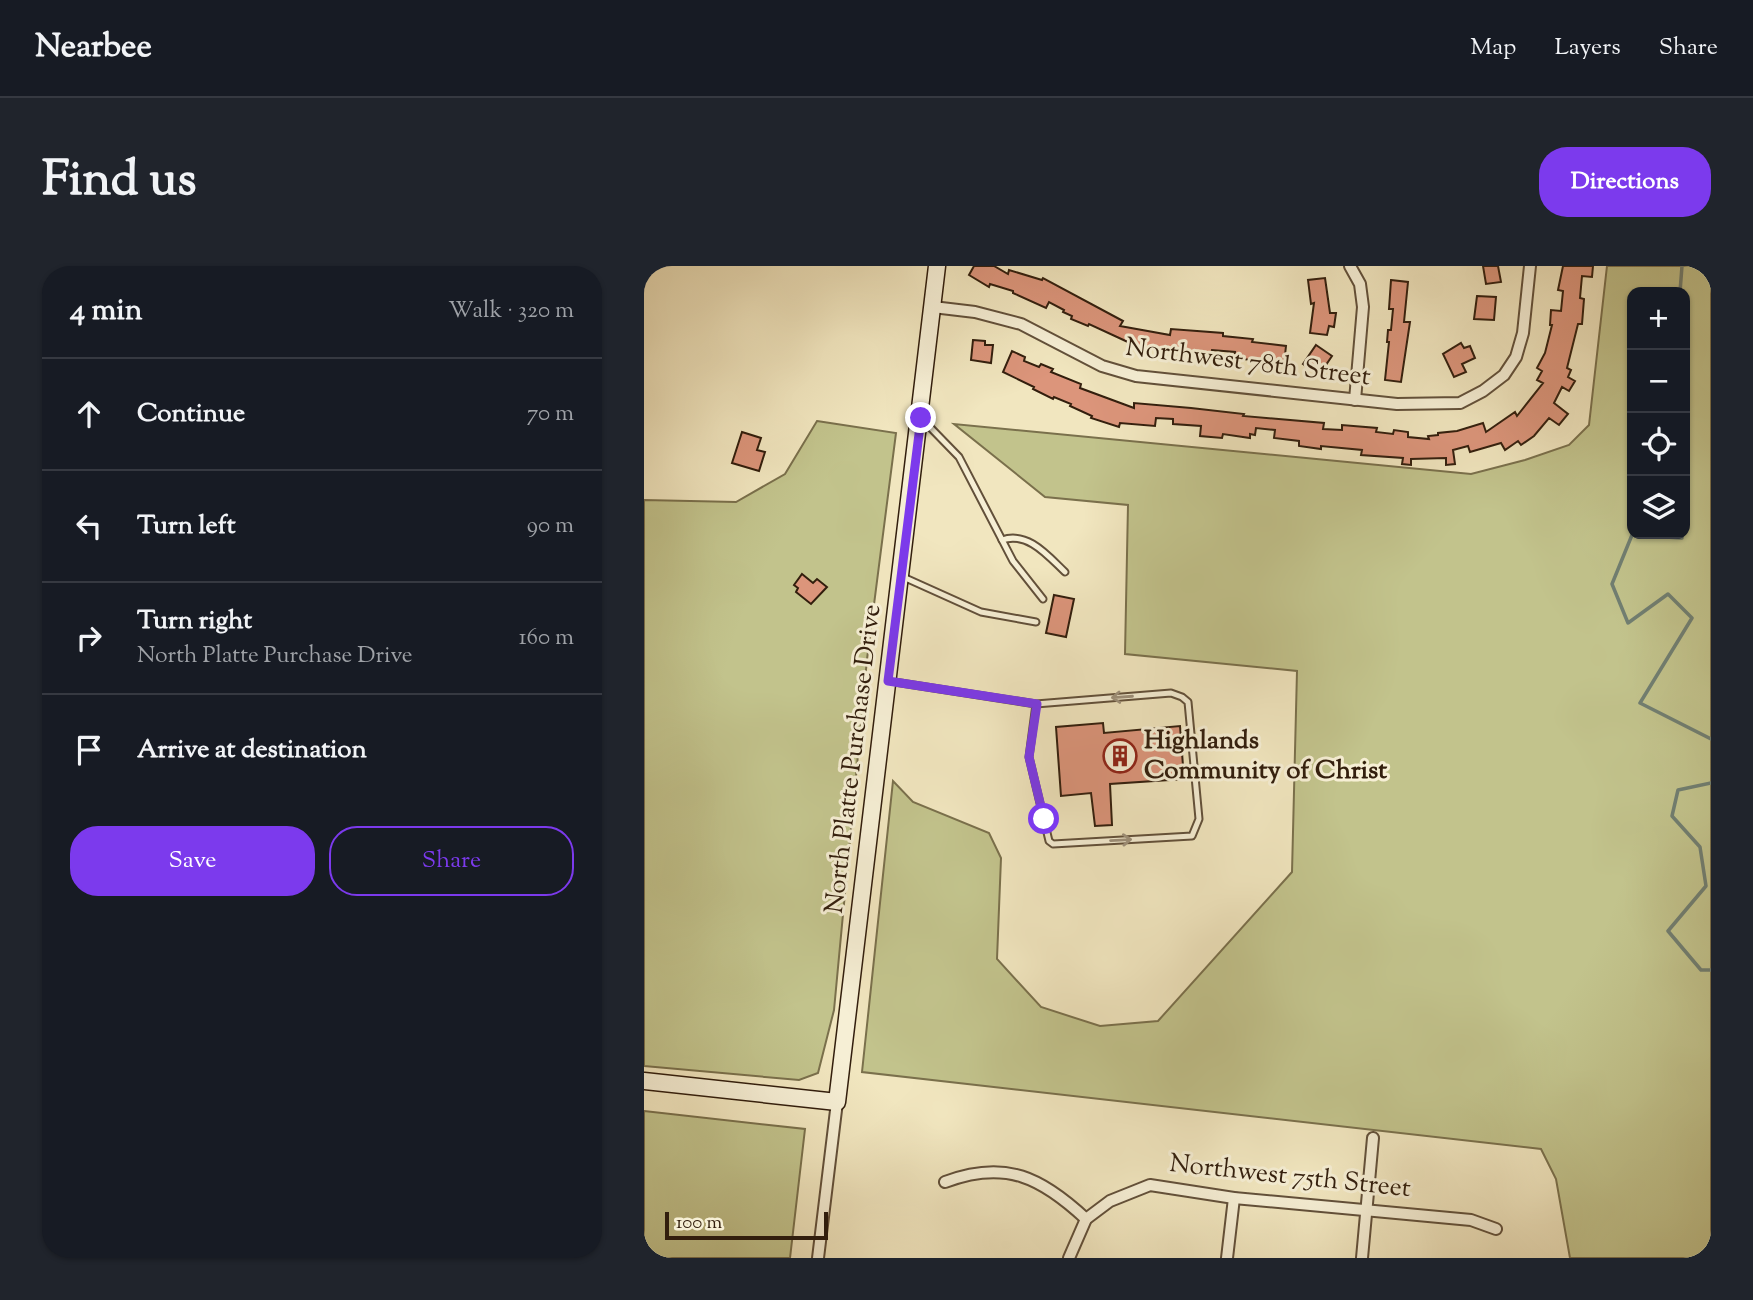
<!DOCTYPE html>
<html lang="en">
<head>
<meta charset="utf-8">
<style>
	body { margin:0; font-family:"Sorts Mill Goudy",serif; background:#20242c; color:#f1f3f6 }
	.controls { position:absolute; right:21px; top:21px; display:grid; overflow:hidden; border-radius:14px; box-shadow:0 2px 5px #0004 }
	.controls button { width:63px; height:63px; display:grid; place-items:center; padding:0; border:0; border-bottom:2px solid #363941; background:#171b24; color:#f1f3f6; font:35px sans-serif }
	.scale { position:absolute; left:21px; bottom:18px; width:163px; box-sizing:border-box; padding-left:7px; border:4px solid #321e0d; border-top:0; font-size:19px; line-height:24px; white-space:nowrap; color:#321e0d; -webkit-text-stroke:5px #f6efd5; paint-order:stroke }
	.stop { position:absolute; width:21px; height:21px; margin:-16px; border:5px solid #7c3aed; border-radius:50%; background:#fff }
	.stop.end { background:#7c3aed; border-color:#fff; box-shadow:0 2px 7px #0008 }
	.list { margin:0; padding:0; list-style:none }
	h2 { display:flex; justify-content:space-between; align-items:center; height:91px; margin:0; padding:0 28px; font-size:30px }
	h2 small { font-size:23px; font-weight:400; color:#9ea1a6 }
	.list li { display:grid; grid-template-columns:46px 1fr auto; gap:21px; align-items:center; box-sizing:border-box; height:112px; padding:0 28px; border-top:2px solid #363941 }
	.list b { display:block; font-size:26px; white-space:nowrap }
	.list p { margin:0; font-size:23px; white-space:nowrap; color:#9ea1a6 }
	.list em { font-size:23px; font-style:normal; color:#9ea1a6 }
	.actions { display:flex; gap:14px; padding:21px 28px }
	.actions a { flex:1; padding:16px 0; border:2px solid #7c3aed; border-radius:28px; text-align:center; font-size:24px; color:#7c3aed }
	.actions .main { background:#7c3aed; color:#fff }
	.icon { flex:none; width:38px; height:38px; fill:none; stroke:currentColor; stroke-width:2; stroke-linecap:round; stroke-linejoin:round }
	.map { position:relative; flex:none; width:1067px; height:992px; overflow:hidden; border-radius:28px }
	header { display:flex; align-items:center; gap:42px; box-sizing:border-box; height:98px; padding:0 35px; background:#171b24; border-bottom:2px solid #363941 }
	header strong { font-size:33px }
	nav { display:flex; gap:38px; margin-inline-start:auto; font-size:24px }
	.intro { display:flex; align-items:center; justify-content:space-between; box-sizing:border-box; height:168px; padding:0 42px }
	h1 { margin:0; font-size:49px }
	.button { padding:18px 32px; border-radius:28px; background:#7c3aed; color:#fff; font-size:24px; font-weight:700 }
	main { display:flex; gap:42px; padding:0 42px }
	aside { flex:1; background:#171b24; border-radius:28px; box-shadow:0 2px 5px #0004 }
	.map>svg:first-child { display:block }
</style>
</head>
<body>
<header>
<strong>Nearbee</strong>
<nav><a>Map</a><a>Layers</a><a>Share</a></nav>
</header>
<div class="intro"><h1>Find us</h1><a class="button">Directions</a></div>
<main>
<aside>
<h2>4 min<small>Walk · 320 m</small></h2>
<ul class="list">
<li><svg class="icon" aria-label="ahead" viewBox="0 0 24 24"><path d="M12 20V5M6 11l6-6 6 6"/></svg><div><b>Continue</b></div><em>70 m</em></li>
<li><svg class="icon" aria-label="left" viewBox="0 0 24 24"><path d="M17 20v-9H6M10 6l-5 5 5 5"/></svg><div><b>Turn left</b></div><em>90 m</em></li>
<li><svg class="icon" aria-label="right" viewBox="0 0 24 24"><path d="M7 20v-9h11M14 6l5 5-5 5"/></svg><div><b>Turn right</b><p>North Platte Purchase Drive</p></div><em>160 m</em></li>
<li><svg class="icon" aria-label="arrive" viewBox="0 0 24 24"><path d="M6 21V4h12l-3 4 3 4H6"/></svg><div><b>Arrive at destination</b></div></li>
</ul>
<div class="actions"><a class="main">Save</a><a>Share</a></div>
</aside>
<div class="map">
<svg width="1067" height="992" viewBox="0 0 1067 992">
	<rect width="100%" height="100%" fill="#f1e6bf"/>
	<filter id="stains"><feTurbulence type="fractalNoise" baseFrequency=".00286" numOctaves="4"/><feColorMatrix values="0 0 0 0 .2 0 0 0 0 .09 0 0 0 0 .02 0 0 0 .5 -.17"/></filter>
	<radialGradient id="worn" r=".72"><stop offset=".6" stop-color="#630" stop-opacity="0"/><stop offset="1" stop-color="#630" stop-opacity=".3"/></radialGradient>
	<g fill="#c2c38c" stroke="#7a704c" stroke-width="2" fill-rule="evenodd">
		<path d="M963,0H1067V992H926L912,913L897,883L218,806L249,515L269,536L345,567L357,592L353,693L397,741L456,760L514,755L648,606L653,405L481,388L484,239L401,231L310,158L827,208L881,194L925,179L945,159ZM988,26H1041V268H988Z"/>
		<polygon points="173,155 252,167 223,393 190,744 174,807 155,814 0,800 0,234 92,236 141,208"/>
		<polygon points="0,845 161,863 146,992 0,992"/>
	</g>
	<g fill="none" stroke-linecap="round" stroke-linejoin="round">
		<g stroke="#717f72" stroke-width="3.5">
			<polyline points="1036,26 1038,0"/>
			<polyline points="1038,268 1038,272 988,269 968,318 984,357 1024,328 1048,352 996,437 1067,473"/>
			<polyline points="1067,517 1034,524 1028,550 1056,581 1062,620 1024,665 1057,704 1067,704"/>
		</g>
	</g>
	<g fill="#dc957b" stroke="#321e0d" stroke-width="2">
		<polygon points="330,0 350,0 364,8 365,4 398,14 399,12 479,55 476,60 526,69 527,63 579,67 579,70 609,73 608,76 642,80 640,98 590,92 591,86 568,84 567,89 486,79 486,77 445,58 444,60 427,53 428,50 419,46 420,44 405,36 402,42 369,27 369,25 346,18 345,21 325,9"/>
		<polygon points="839,0 854,0 857,16 842,18"/>
		<polygon points="919,0 949,0 948,11 938,10 936,32 940,33 938,58 934,58 923,102 927,104 924,111 931,115 925,125 918,121 910,137 924,148 915,159 905,152 890,170 877,179 874,175 861,184 857,177 826,186 824,180 809,184 811,198 802,199 802,192 767,193 767,199 758,198 759,192 717,189 718,184 677,180 677,183 655,180 655,175 630,172 631,164 612,162 611,169 606,168 606,172 579,168 578,172 556,170 557,160 529,158 529,153 512,152 511,160 476,157 475,161 447,152 448,150 426,140 427,138 410,131 409,133 389,123 390,121 359,106 368,85 381,91 380,95 395,101 397,98 409,103 407,106 437,118 436,122 490,142 490,137 547,142 600,148 599,150 680,157 679,163 698,164 698,159 733,162 732,166 749,168 750,164 764,166 764,171 785,173 784,170 794,169 794,167 813,165 839,157 842,166 871,146 873,150 899,117 893,114 898,105 893,102 901,87 908,59 906,59 907,44 917,45 919,25 914,24"/>
		<polygon points="681,12 686,47 692,47 690,61 685,60 683,69 666,67 670,37 667,38 664,14"/>
		<polygon points="747,14 764,16 760,56 766,56 757,116 741,114 745,76 743,76 744,64 747,64 749,43 745,43"/>
		<polygon points="833,30 852,31 850,54 830,53"/>
		<polygon points="329,74 341,75 341,79 349,79 347,97 327,94"/>
		<polygon points="817,77 820,82 826,80 831,92 818,98 822,106 810,111 799,88"/>
		<polygon points="672,79 688,90 675,109 659,98"/>
		<polygon points="98,166 117,172 113,184 121,186 115,205 88,197"/>
		<polygon points="158,308 169,317 173,313 183,321 167,338 152,326 154,322 150,319"/>
		<polygon points="410,329 430,333 422,371 402,367"/>
		<polygon points="459,457 460,467 536,460 540,513 466,518 468,559 451,560 447,527 417,530 412,461"/>
	</g>
	<g fill="none" stroke-linecap="round" stroke-linejoin="round">
		<defs>
			<g id="lane">
				<polyline points="279,154 315,191 369,295 399,333"/>
				<path d="M358,274C384,265 404,290 421,306"/>
				<polyline points="257,310 337,346 392,356"/>
				<polyline points="244,415 392,438 385,491 405,575 409,578 548,570 555,553 544,436 538,431 527,427 392,438"/>
			</g>
			<g id="street">
				<polyline points="706,0 716,18 719,41 711,134"/>
				<polyline points="289,41 331,46 377,58 458,100 492,110 753,138 816,137 839,125 860,109 872,91 879,67 886,0"/>
				<path d="M301,916C362,893 398,912 442,953"/>
				<polyline points="174,992 193,836"/>
				<polyline points="425,992 442,953 466,935 506,919 590,932 827,954 852,963"/>
				<polyline points="583,992 590,932"/>
				<polyline points="718,992 729,872"/>
			</g>
			<polyline id="secondary" points="0,815 193,836 293,0"/>
		</defs>
		<use href="#lane" stroke="#62503a" stroke-width="9"/>
		<use href="#street" stroke="#62503a" stroke-width="14"/>
		<use href="#secondary" stroke="#321e0d" stroke-width="19"/>
		<use href="#lane" stroke="#f6efd5" stroke-width="5"/>
		<use href="#street" stroke="#f6efd5" stroke-width="10"/>
		<use href="#secondary" stroke="#f6efd5" stroke-width="16"/>
	</g>
	<defs><path id="oneway-shaft" d="M-6 0H5M1.5-3L5.5 0L1.5 3" fill="none" stroke-width="1.6" stroke-linecap="round" stroke-linejoin="round" transform="scale(1.75)"/></defs>
	<g stroke="#9e917b">
		<use href="#oneway-shaft" transform="translate(478 431) rotate(176)"/>
		<use href="#oneway-shaft" transform="translate(477 574) rotate(-3)"/>
	</g>
	<g fill="none" stroke-linecap="round" stroke-linejoin="round">
		<polyline stroke="#7c3aed" stroke-width="9" points="277,152 244,415 393,438 385,491 400,553"/>
	</g>
	<defs>
		<symbol id="building-ring" viewBox="-11 -11 22 22"><circle r="9.5" fill="#f6efd5" stroke="#8f2418" stroke-width="1.5"/><path d="M-4-6H4V6H1V3H-1V6H-4ZM-2.5-4.3h1.7v1.8h-1.7ZM.8-4.3h1.7v1.8H.8ZM-2.5-1h1.7V.8h-1.7ZM.8-1h1.7V.8H.8Z" fill="#8f2418"/></symbol>
	</defs>
	<g fill-rule="evenodd">
		<use href="#building-ring" x="457" y="471" width="38" height="38"/>
	</g>
	<g text-anchor="middle" dominant-baseline="central" stroke-width="6" stroke-linejoin="round" paint-order="stroke">
		<g font-size="26" fill="#321e0d" stroke="#f6efd5">
			<text transform="translate(604 97) rotate(7)">Northwest 78th Street</text>
			<text transform="translate(210 493) rotate(-83)">North Platte Purchase Drive</text>
			<text transform="translate(646 911) rotate(6)">Northwest 75th Street</text>
		</g>
		<g font-size="26" font-weight="bold" fill="#321e0d" stroke="#f6efd5" text-anchor="start">
			<text x="500" y="475">Highlands<tspan x="500" dy="30">Community of Christ</tspan></text>
		</g>
	</g>
	<rect width="100%" height="100%" filter="url(#stains)"/>
	<rect width="100%" height="100%" fill="url(#worn)"/>
</svg>
<div class="controls">
<button>+</button>
<button>−</button>
<button><svg class="icon" aria-label="locate" viewBox="0 0 24 24"><circle cx="12" cy="12" r="6"/><path d="M12 2v4M12 18v4M2 12h4M18 12h4"/></svg></button>
<button><svg class="icon" aria-label="layers" viewBox="0 0 24 24"><path d="M12 4l9 5-9 5-9-5zM3 14l9 5 9-5"/></svg></button>
</div>
<div class="scale">100 m</div>
<div class="stop" style="left:400px;top:553px"></div>
<div class="stop end" style="left:277px;top:152px"></div>
</div>
</main>
</body>
</html>
